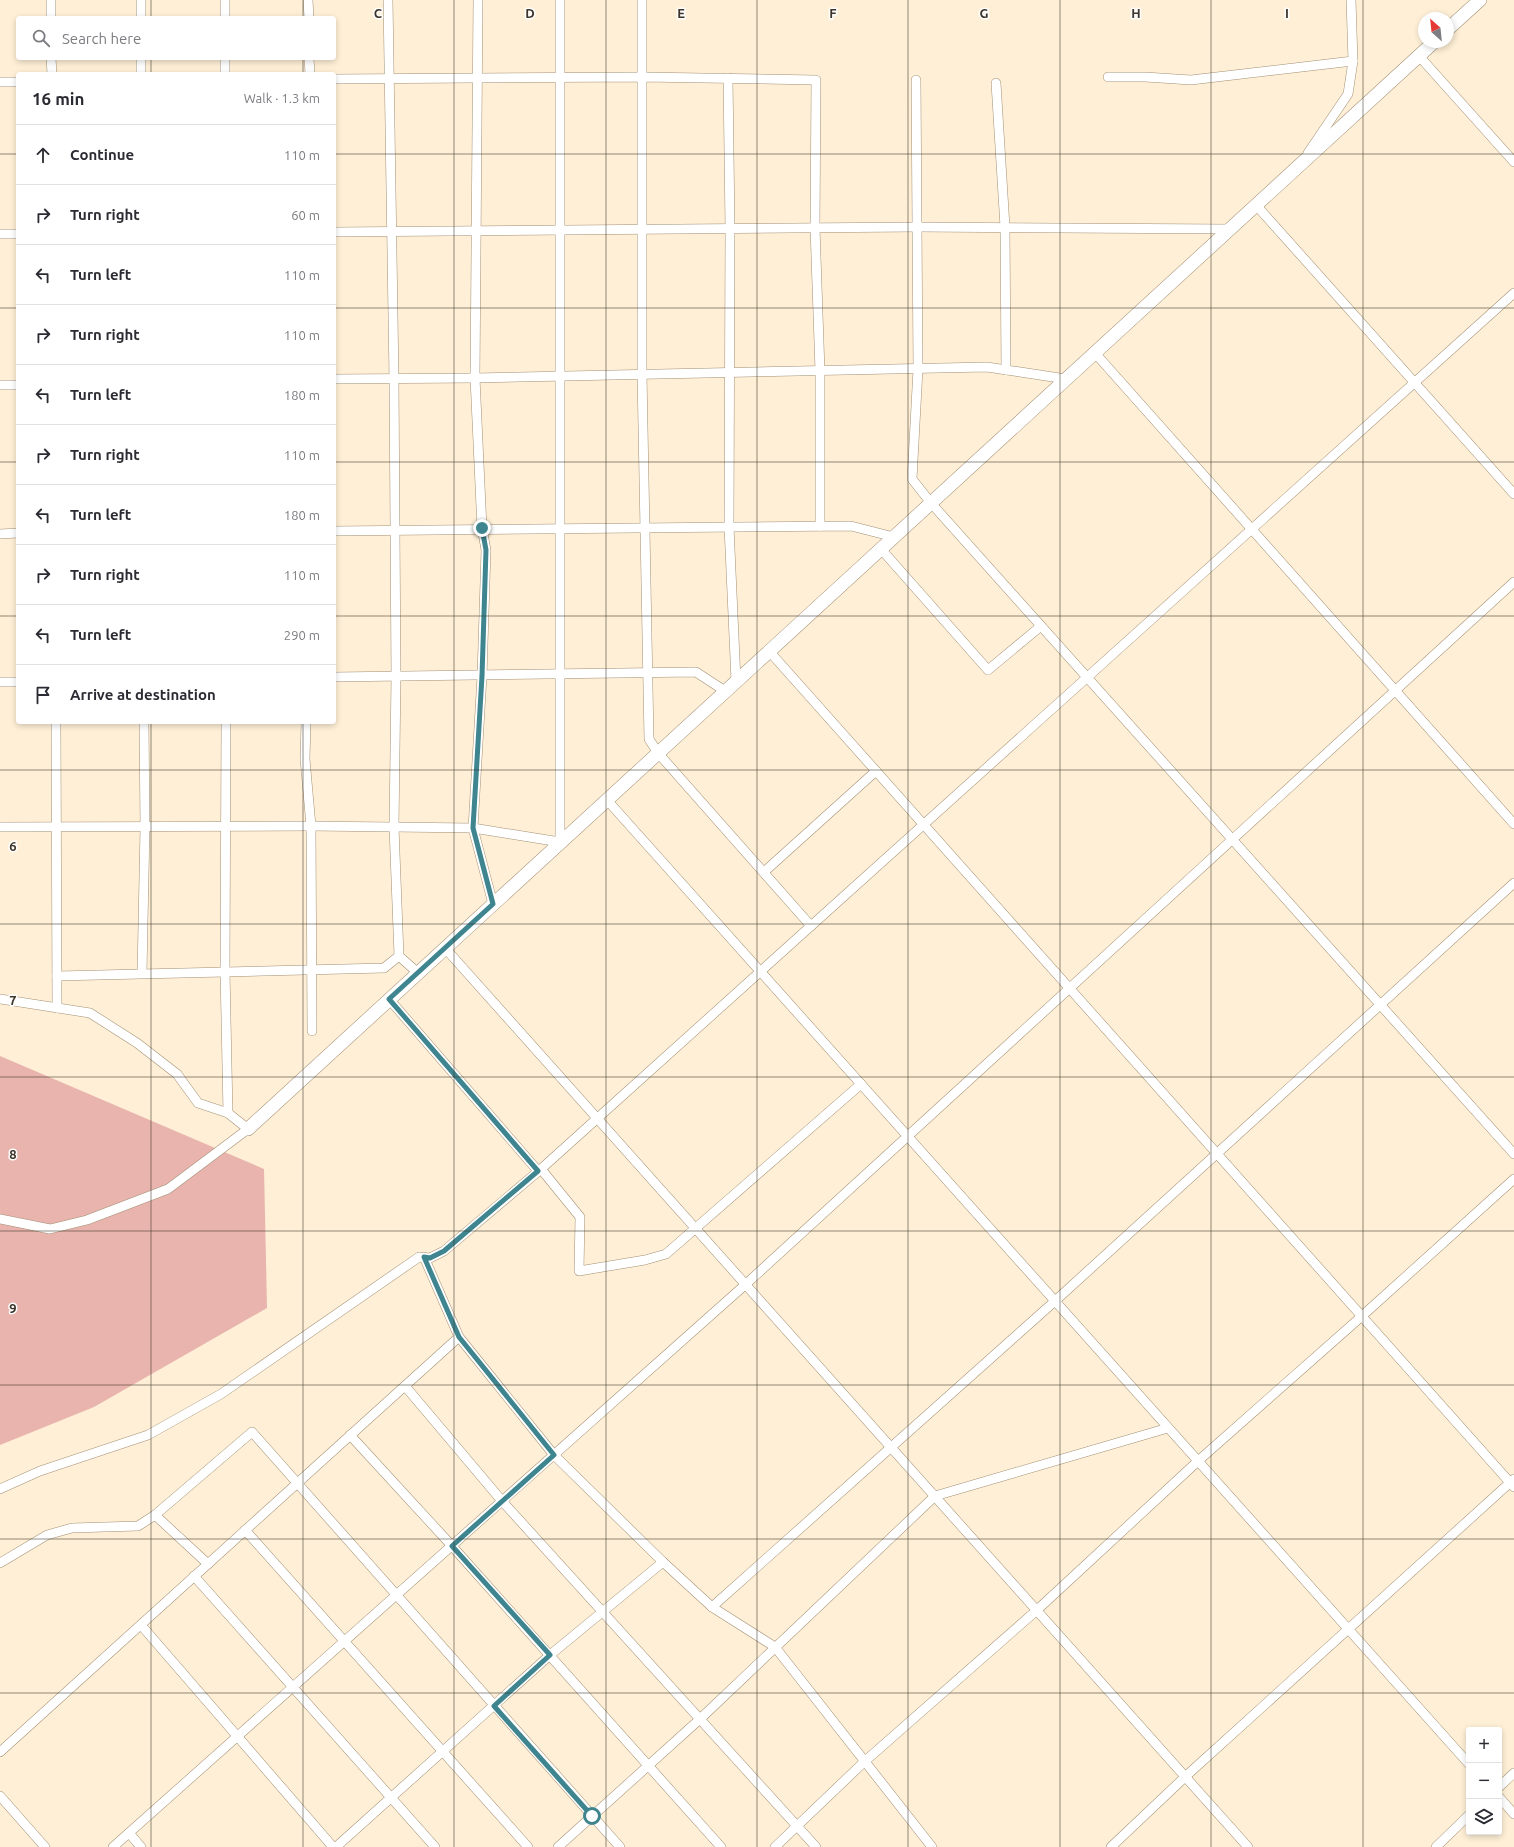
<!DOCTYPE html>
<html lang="en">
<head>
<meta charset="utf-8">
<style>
	body { margin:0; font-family:Ubuntu,sans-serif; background:#f2f2f3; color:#2b2b33 }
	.controls { position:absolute; right:12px; bottom:12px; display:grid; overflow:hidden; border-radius:4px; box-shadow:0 2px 6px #0003 }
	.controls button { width:36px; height:36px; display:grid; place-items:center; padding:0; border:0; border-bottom:1px solid #e1e1e2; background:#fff; color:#2b2b33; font:20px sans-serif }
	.compass { position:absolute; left:1418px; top:12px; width:36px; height:36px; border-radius:50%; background:#fff; box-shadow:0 2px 6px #0003; rotate:333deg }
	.stop { position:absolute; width:12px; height:12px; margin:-9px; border:3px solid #3e858f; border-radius:50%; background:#fff }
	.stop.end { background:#3e858f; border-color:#fff; box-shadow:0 1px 4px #0008 }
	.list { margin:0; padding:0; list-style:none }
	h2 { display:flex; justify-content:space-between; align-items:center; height:52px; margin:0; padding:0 16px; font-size:17px }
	h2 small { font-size:13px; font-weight:400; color:#7c7c81 }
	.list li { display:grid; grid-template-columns:26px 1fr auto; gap:12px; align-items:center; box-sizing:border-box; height:60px; padding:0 16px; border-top:1px solid #e1e1e2 }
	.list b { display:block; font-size:15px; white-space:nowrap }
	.list em { font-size:13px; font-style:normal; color:#7c7c81 }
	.icon { flex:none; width:22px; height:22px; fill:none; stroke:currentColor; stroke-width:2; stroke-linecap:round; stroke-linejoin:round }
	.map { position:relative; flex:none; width:1514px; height:1847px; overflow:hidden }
	.search { position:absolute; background:#fff; box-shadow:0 2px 6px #0003; left:16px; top:16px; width:320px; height:44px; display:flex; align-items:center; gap:10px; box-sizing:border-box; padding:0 14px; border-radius:4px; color:#7c7c81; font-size:15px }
	.panel { position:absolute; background:#fff; box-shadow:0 2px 6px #0003; left:16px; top:72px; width:320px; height:652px; border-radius:4px }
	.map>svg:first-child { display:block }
</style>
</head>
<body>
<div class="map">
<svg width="1514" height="1847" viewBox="0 0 1514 1847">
	<rect width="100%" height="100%" fill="#feefd6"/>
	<polygon fill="#e8b4ad" points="0,1056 264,1169 267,1308 94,1407 0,1445"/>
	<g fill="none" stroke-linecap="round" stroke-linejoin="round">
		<defs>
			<g id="street">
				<polyline points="51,0 51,18"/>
				<polyline points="141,0 141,18"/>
				<polyline points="308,0 309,18"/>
				<polyline points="388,0 394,379 396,677 394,827 399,956 418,973"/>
				<polyline points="478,0 475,378 482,528 486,550 482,676 473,828 493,904"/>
				<polyline points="642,0 642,374 649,739 658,753 811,926"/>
				<polyline points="1351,0 1353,61"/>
				<polyline points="225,18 225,0"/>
				<polyline points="1419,56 1514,162"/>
				<polyline points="51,58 52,74"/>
				<polyline points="141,58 141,74"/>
				<polyline points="309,58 310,74"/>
				<polyline points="225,74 225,58"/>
				<polyline points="1108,77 1145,77 1191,80 1353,61 1348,94 1308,153"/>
				<polyline points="728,78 730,228 729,527 736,681"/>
				<polyline points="334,79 643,77 816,80 815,228 820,371 820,526"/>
				<polyline points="916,80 918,369 912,479 931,503 1514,1154"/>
				<polyline points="0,82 18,82"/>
				<polyline points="996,83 1005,227 1006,370"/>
				<polyline points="1256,205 1514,494"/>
				<polyline points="334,232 917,227 1230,229"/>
				<polyline points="0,234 18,234"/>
				<polyline points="1095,353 1514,824"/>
				<polyline points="334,379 475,378 987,367 1066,379"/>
				<polyline points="0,385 18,385"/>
				<polyline points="334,531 851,526 894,537"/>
				<polyline points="0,534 18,533"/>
				<polyline points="881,549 988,670 1041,626"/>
				<polyline points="769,651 1514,1487"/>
				<polyline points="334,677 696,672 725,691"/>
				<polyline points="0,682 18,682"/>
				<polyline points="56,722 57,1008"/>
				<polyline points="226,722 225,971 228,1113"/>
				<polyline points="306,722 305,759 311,826 312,1031"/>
				<polyline points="607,800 1469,1764"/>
				<polyline points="0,827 311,826 473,828 560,842 560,0"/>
				<polyline points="764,872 876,771"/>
				<polyline points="445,948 1248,1847"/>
				<polyline points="142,973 145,827 144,722"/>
				<polyline points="57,976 384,968 399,956"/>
				<polyline points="0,999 90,1013 137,1043 177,1074 198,1103 228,1113 248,1129 168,1189 87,1220 50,1229 0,1219"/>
				<polyline points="389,999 538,1171"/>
				<polyline points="541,1169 1514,293"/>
				<polyline points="424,1257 459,1337 554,1455 663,1562 712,1607 775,1647 932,1847"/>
				<polyline points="405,1386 502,1501 816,1847"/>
				<polyline points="350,1435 452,1546 721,1847"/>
				<polyline points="0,1489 40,1471 148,1435 221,1394 419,1257 430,1258 444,1251 541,1169 580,1217 579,1271 645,1260 666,1254 861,1084"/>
				<polyline points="155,1515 252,1432 620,1847"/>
				<polyline points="245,1530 528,1847"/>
				<polyline points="0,1563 47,1535 72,1528 138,1526 155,1515 208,1564"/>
				<polyline points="194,1576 435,1847"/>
				<polyline points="712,1607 1055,1301 1514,883"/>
				<polyline points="141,1625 333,1847"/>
				<polyline points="0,1752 459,1337"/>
				<polyline points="1499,1787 1514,1773"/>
				<polyline points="0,1796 45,1847"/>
				<polyline points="1499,1797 1514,1814"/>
				<polyline points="129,1833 141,1847"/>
				<polyline points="113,1847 746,1284 1514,582"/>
				<polyline points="336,1847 550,1655 663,1562"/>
				<polyline points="558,1847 700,1719 935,1496 1168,1428"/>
				<polyline points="775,1847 864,1762 1037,1610 1198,1461 1362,1316 1514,1179"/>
				<polyline points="1111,1847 1186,1776 1514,1479"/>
				<polyline points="1436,1847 1469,1815"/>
			</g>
			<g id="secondary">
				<polyline points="1448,29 1480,0"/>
				<polyline points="248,1129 1434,42"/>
			</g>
		</defs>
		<use href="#street" stroke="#a39074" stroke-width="10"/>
		<use href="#secondary" stroke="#a39074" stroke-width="14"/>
		<use href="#street" stroke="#fff" stroke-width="9"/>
		<use href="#secondary" stroke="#fff" stroke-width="13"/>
	</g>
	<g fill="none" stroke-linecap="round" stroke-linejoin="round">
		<polyline stroke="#3e858f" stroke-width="5" points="482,528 486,550 482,676 473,828 493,904 389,999 538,1171 444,1251 430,1258 424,1257 459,1337 554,1455 452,1546 550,1655 494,1706 592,1816"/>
	</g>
	<path fill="none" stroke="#3d3529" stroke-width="1" stroke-opacity="0.55" d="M151,0V18M303,0V18M454,0V1847M606,0V1847M757,0V1847M908,0V1847M1060,0V1847M1211,0V1847M1363,0V1847M151,58V74M303,58V74M0,154H18M334,154H1514M0,308H18M334,308H1514M0,462H18M334,462H1514M0,616H18M334,616H1514M151,722V1847M303,722V1847M0,770H1514M0,924H1514M0,1077H1514M0,1231H1514M0,1385H1514M0,1539H1514M0,1693H1514"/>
	<g font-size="13" text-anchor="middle" font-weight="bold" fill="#3d3529" stroke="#fefefe" stroke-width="3" stroke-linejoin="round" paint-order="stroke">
		<text x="378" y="18">C</text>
		<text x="530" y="18">D</text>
		<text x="681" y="18">E</text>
		<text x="833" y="18">F</text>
		<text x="984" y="18">G</text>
		<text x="1136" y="18">H</text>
		<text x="1287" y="18">I</text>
		<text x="13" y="851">6</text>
		<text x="13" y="1005">7</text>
		<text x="13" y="1159">8</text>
		<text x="13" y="1313">9</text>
	</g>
</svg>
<div class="controls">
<button>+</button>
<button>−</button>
<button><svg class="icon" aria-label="layers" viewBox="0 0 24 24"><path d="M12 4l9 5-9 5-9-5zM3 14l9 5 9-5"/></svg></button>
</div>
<svg class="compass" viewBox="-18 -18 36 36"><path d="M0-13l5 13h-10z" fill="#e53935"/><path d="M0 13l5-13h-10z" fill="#7c7c81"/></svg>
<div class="stop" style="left:592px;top:1816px"></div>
<div class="stop end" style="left:482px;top:528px"></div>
<div class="search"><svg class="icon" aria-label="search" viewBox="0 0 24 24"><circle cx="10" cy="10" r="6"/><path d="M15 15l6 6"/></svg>Search here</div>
<section class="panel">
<h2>16 min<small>Walk · 1.3 km</small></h2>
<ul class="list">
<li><svg class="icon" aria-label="ahead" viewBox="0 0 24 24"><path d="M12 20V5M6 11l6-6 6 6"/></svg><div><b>Continue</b></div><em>110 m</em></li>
<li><svg class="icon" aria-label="right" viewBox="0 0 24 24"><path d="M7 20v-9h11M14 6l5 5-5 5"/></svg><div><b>Turn right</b></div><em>60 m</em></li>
<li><svg class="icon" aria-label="left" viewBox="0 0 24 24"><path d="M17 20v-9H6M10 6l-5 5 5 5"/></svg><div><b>Turn left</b></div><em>110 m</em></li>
<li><svg class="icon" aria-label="right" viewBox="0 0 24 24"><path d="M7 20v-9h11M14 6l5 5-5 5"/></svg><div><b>Turn right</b></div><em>110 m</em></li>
<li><svg class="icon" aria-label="left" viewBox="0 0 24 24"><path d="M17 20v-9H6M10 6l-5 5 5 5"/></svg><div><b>Turn left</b></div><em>180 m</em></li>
<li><svg class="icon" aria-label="right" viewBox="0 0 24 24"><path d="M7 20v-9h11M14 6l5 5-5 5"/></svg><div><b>Turn right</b></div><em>110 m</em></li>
<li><svg class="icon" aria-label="left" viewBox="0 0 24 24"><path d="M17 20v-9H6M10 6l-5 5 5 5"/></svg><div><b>Turn left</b></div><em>180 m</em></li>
<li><svg class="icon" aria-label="right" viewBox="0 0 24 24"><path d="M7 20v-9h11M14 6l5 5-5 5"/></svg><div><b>Turn right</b></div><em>110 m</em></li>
<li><svg class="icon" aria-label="left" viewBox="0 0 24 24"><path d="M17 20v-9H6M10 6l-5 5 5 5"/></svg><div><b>Turn left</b></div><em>290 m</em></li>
<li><svg class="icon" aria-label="arrive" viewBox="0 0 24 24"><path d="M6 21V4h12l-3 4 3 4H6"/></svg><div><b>Arrive at destination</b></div></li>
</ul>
</section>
</div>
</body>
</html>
